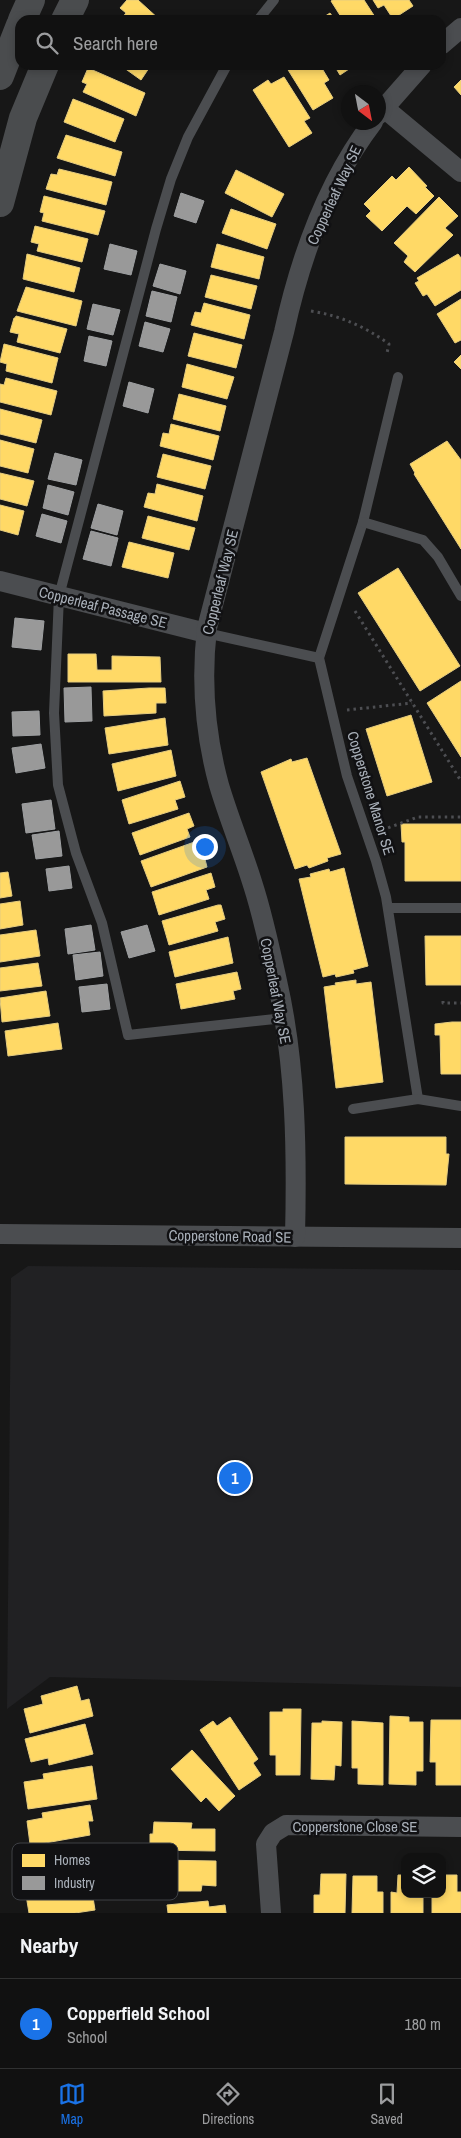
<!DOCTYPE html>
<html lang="en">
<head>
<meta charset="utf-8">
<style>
	body { margin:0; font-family:"Archivo Narrow",sans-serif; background:#1e1f1f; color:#f1f3f6 }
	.controls { position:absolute; right:15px; bottom:15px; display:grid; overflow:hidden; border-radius:10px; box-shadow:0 2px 8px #0003 }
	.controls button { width:45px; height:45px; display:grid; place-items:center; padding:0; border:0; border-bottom:1px solid #303131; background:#111; color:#f1f3f6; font:25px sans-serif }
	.compass { position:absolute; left:341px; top:85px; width:45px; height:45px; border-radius:50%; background:#111; box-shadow:0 2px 8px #0003; rotate:148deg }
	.you { position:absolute; left:204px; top:846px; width:18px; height:18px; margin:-12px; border:4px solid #fff; border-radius:50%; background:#1a73e8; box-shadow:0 0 0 8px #1a73e833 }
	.badge { display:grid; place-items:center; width:32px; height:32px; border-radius:50%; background:#1a73e8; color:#fff; font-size:16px; font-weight:700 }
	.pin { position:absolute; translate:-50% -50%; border:2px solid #fff; box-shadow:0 1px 5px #0006 }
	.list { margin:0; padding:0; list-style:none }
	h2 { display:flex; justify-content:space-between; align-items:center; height:65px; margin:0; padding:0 20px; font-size:21px }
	h2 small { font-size:16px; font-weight:400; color:#9c9d9f }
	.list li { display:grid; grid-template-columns:32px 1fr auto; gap:15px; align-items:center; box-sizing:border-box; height:90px; padding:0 20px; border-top:1px solid #303131 }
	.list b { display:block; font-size:19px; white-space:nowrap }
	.list p { margin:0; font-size:16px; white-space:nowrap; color:#9c9d9f }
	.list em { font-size:16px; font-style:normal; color:#9c9d9f }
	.icon { flex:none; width:28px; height:28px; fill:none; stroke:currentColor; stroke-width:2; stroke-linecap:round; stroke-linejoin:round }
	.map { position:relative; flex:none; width:461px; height:1913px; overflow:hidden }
	.search { position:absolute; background:#111; box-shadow:0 2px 8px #0003; left:15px; right:15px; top:15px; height:55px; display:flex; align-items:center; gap:12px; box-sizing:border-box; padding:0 18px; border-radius:15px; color:#9c9d9f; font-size:19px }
	.sheet { height:155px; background:#111 }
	nav { display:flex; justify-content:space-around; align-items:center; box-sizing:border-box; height:70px; border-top:1px solid #303131; background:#111; font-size:14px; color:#9c9d9f }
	nav a { display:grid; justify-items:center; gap:2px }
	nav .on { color:#1a73e8 }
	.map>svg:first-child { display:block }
</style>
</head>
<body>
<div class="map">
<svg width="461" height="1913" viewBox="0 0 461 1913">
	<rect width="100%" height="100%" fill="#171717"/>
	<polygon fill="#212123" points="28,1266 461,1270 461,1687 50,1677 7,1709 11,1278"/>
	<g fill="#ffd966" stroke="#e5cc7f">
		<polygon points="127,0 138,0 160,20 122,20 121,19 126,13 120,8"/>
		<polygon points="333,0 364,0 377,20 343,20 331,1"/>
		<polygon points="373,0 409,0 413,6 393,19 384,5 378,8"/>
		<polygon points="330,13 335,20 319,20"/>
		<polygon points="120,65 151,65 141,80"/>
		<polygon points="285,65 320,65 329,80 324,83 333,98 313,110"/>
		<polygon points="334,65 355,65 340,75"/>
		<polygon points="88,68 145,93 136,116 83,92 87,84 82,82"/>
		<polygon points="284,77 310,118 304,121 312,133 289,147 253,90 268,80 271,84"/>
		<polygon points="461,80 461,95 454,87"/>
		<polygon points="73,99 124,119 115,142 64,122"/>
		<polygon points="66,135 122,152 115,176 57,158"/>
		<polygon points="409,167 427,186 425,187 434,196 416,214 407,206 382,231 366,216 371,211 364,204 392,176 396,180"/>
		<polygon points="59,169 112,182 106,205 46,189 51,174 57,175"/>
		<polygon points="236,170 284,194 272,217 225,193"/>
		<polygon points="44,196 105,211 98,235 42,221 44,213 40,212"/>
		<polygon points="439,197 458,216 445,228 453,235 415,272 404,262 408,256 394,243"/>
		<polygon points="231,209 276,224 267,249 222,233"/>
		<polygon points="35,226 88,239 82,262 37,251 39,244 31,242"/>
		<polygon points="217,244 264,257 259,279 211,267"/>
		<polygon points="27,254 80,268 74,292 23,279"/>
		<polygon points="458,254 461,258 461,290 435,306 427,294 423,296 415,283 419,281 417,278"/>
		<polygon points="211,275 257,286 251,309 205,297"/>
		<polygon points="26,287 82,301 76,326 17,311"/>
		<polygon points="461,299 461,340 455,343 437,314"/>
		<polygon points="204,303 250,315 244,339 191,325 195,312 201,313"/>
		<polygon points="16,316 67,329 60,353 17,342 19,334 10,332 14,318 15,318"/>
		<polygon points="194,333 242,345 236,368 188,356"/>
		<polygon points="4,344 58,358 52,383 6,371 7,364 0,362"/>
		<polygon points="461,355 461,369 454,362"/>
		<polygon points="187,364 234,377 227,399 182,387"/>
		<polygon points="6,378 57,391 51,415 0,402 0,384 4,385"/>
		<polygon points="179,394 226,406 220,431 173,419"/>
		<polygon points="0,409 42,420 36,443 0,434"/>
		<polygon points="171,424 219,436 213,460 160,446 163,433 169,434"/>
		<polygon points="0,440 34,449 28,473 0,466"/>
		<polygon points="447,441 461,460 461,549 414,474 415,473 410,464"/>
		<polygon points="163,454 211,466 205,489 157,477"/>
		<polygon points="0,473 34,481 27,506 0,499"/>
		<polygon points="157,484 203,496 197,521 144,507 148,493 155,494"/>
		<polygon points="0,505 24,511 18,535 0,530"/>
		<polygon points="148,516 195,528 189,550 142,538"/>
		<polygon points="129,542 174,553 168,578 122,567"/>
		<polygon points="398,568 460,666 420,691 358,593"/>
		<polygon points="68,654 96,654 97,670 112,670 112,656 160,657 161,682 68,682"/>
		<polygon points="461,681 461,757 427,703"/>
		<polygon points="149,688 165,688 166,703 156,703 156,713 104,716 103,691"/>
		<polygon points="411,715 432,782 387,796 366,729"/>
		<polygon points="165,718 168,745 109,754 105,728"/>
		<polygon points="171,750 176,776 118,791 112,764"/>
		<polygon points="307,758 341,854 327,858 328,861 309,868 307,865 295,869 261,772 291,759 292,762"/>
		<polygon points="180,781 185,797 175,800 178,809 129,824 122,800"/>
		<polygon points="189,813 194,826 187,829 190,837 140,855 132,833"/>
		<polygon points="401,824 461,824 461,881 405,881 405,842 402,842"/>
		<polygon points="200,840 207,867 151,887 141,861"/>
		<polygon points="344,868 368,966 353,970 354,973 336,977 335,974 323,977 299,879 311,877 310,874 329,869 330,872"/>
		<polygon points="8,872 12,896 0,898 0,873"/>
		<polygon points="211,873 215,887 206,890 209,899 159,915 152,892"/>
		<polygon points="20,901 23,925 0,929 0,904"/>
		<polygon points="218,905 221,905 225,919 215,922 218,931 169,945 162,921"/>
		<polygon points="36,930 40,956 0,962 0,935"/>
		<polygon points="425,936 461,936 461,985 426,985"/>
		<polygon points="228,937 233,963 175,977 169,952"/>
		<polygon points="38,963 42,986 0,991 0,968"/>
		<polygon points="237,972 241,989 233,991 235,999 181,1009 176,984"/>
		<polygon points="356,980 356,984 371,982 383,1082 336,1088 324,987 336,985 335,983"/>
		<polygon points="46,991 50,1016 2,1022 0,998"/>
		<polygon points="452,1022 461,1022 461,1074 441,1074 440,1035 435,1035 435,1024"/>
		<polygon points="58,1023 62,1049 8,1056 5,1031"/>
		<polygon points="345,1137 446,1137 446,1154 449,1154 446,1185 345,1184"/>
		<polygon points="77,1686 81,1701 89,1699 93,1716 30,1733 24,1709 43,1704 41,1696"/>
		<polygon points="283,1709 301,1709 300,1775 276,1775 276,1755 270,1755 270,1712 283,1712"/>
		<polygon points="390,1716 409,1717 409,1722 423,1722 423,1771 416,1771 416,1785 389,1784"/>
		<polygon points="230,1717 258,1759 253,1763 261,1775 239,1790 200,1730 213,1721 217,1726"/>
		<polygon points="431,1720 461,1720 461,1785 436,1785 436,1762 430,1762"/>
		<polygon points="322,1721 342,1722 341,1766 335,1765 334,1780 311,1779 312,1723 322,1723"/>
		<polygon points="352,1721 383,1723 383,1785 358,1784 358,1768 352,1768"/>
		<polygon points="85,1724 93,1754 49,1765 48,1758 31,1762 25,1739"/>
		<polygon points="192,1750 235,1796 219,1811 206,1797 201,1802 171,1769"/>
		<polygon points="92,1766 97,1799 28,1809 24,1782 44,1779 43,1774"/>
		<polygon points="90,1805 93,1821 88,1821 90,1835 34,1845 34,1843 30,1844 27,1821 43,1818 42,1813"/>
		<polygon points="154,1822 192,1823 191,1829 215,1829 215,1851 150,1850 150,1834 153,1834"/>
		<polygon points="156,1860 216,1861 216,1886 202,1885 201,1891 160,1891 160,1876 155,1876"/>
		<polygon points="321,1874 346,1874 345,1913 314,1913 314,1895 320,1895"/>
		<polygon points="398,1875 405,1875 405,1894 423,1894 423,1913 391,1913 391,1892 397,1893"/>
		<polygon points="442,1875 457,1875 457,1892 461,1892 461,1913 432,1913 432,1894 442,1894"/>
		<polygon points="353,1876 377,1876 377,1892 383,1892 383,1913 352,1913"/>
		<polygon points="84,1880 86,1892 92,1891 95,1910 75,1913 29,1913 26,1895 42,1893 41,1887 46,1885"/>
		<polygon points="208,1901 209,1907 225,1905 226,1913 168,1913 167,1905"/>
	</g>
	<g fill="#999" stroke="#9ea0a2">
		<polygon points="181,193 204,201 196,223 174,216"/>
		<polygon points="110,244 137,251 131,275 104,269"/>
		<polygon points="160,264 186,271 180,294 153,286"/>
		<polygon points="152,291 177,297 171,322 146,316"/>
		<polygon points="93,304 120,310 113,335 87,329"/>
		<polygon points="145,322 170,329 163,352 139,346"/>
		<polygon points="89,336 112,341 106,366 84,361"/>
		<polygon points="129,382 154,389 148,413 123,406"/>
		<polygon points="55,453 82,460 76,485 48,479"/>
		<polygon points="48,485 74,492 68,515 43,508"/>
		<polygon points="98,504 123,511 117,535 91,528"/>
		<polygon points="42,514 67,521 61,543 36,536"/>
		<polygon points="91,531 118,538 111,566 83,559"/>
		<polygon points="15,618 44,621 41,650 12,647"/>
		<polygon points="91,687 92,721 65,722 64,688"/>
		<polygon points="39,711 40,735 13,736 12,712"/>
		<polygon points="41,744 45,768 16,773 12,748"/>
		<polygon points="51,800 55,829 26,833 22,804"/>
		<polygon points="59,831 62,856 36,859 32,835"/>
		<polygon points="69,866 72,888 49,891 46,869"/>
		<polygon points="91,925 95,950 68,954 65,929"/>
		<polygon points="147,925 155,951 129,958 121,932"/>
		<polygon points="100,952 103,976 76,980 73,955"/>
		<polygon points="107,984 110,1009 82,1012 79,987"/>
	</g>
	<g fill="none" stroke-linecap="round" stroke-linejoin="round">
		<g stroke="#4d4e52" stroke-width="3" stroke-dasharray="2.5 4" stroke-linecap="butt">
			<path d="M311,311C341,316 364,326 389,344L387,353"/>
			<polyline points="355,611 461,781"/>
			<polyline points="347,710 412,703"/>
			<polyline points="382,830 418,817 461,817"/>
			<polyline points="443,1001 443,1003 461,1003"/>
		</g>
		<g stroke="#4b4d50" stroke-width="10">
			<polyline points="258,20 274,0"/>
			<polyline points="227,65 188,137 171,179 156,229 59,596 54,713 58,785 76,853 102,923 128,1035 284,1018"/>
			<polyline points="398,377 363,522 319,658 347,776 376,861 386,897 418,1099"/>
			<polyline points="363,522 423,540 438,557 461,596"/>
			<polyline points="206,633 319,658"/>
			<polyline points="388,908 461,908"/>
			<polyline points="353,1109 418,1099 461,1106"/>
		</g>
		<g stroke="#4b4d50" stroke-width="20">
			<polyline points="441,45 461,28"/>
			<polyline points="384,108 461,172"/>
			<polyline points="378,115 422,65"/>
			<polyline points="0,581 206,633"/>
			<polyline points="0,1234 461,1238"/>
			<path d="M295,1237C297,1152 296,1064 277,981C270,949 263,916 253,885C243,852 229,819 219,785C205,734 201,680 207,628L284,332C300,259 327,182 373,122"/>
			<polyline points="271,1913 266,1844 273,1833 286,1825 461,1827"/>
		</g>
		<g stroke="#4a4c4e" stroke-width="28">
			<polyline points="22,20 31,0"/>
			<polyline points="65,20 75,0"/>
			<polyline points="0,76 20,25"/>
			<polyline points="0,203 23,118 45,65"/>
		</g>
	</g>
	<g text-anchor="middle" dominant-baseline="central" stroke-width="5" stroke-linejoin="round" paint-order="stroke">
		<g font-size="15" fill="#a8afb8" stroke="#111113">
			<text transform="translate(334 195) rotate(-65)">Copperleaf Way SE</text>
			<text transform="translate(220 582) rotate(-76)">Copperleaf Way SE</text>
			<text transform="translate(103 607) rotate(14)">Copperleaf Passage SE</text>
			<text transform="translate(371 793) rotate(73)">Copperstone Manor SE</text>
			<text transform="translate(276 991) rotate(79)">Copperleaf Way SE</text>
			<text transform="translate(230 1236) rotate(1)">Copperstone Road SE</text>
			<text x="355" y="1826">Copperstone Close SE</text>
		</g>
	</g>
	<rect x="12" y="1843" width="166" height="57" rx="8" fill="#111113" stroke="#3e4045" stroke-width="1"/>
	<rect x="22" y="1854" width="23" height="13" fill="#ffd966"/>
	<rect x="22" y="1876" width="23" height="14" fill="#999"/>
	<g font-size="14" fill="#a8afb8">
		<text x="54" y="1865">Homes</text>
		<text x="54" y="1888">Industry</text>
	</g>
</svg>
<div class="controls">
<button><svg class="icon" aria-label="layers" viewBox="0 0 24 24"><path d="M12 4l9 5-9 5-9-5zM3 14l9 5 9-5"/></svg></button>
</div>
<svg class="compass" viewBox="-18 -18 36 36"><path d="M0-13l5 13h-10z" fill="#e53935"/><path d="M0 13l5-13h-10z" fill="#9c9d9f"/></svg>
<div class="you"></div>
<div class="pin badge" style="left:235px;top:1478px">1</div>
<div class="search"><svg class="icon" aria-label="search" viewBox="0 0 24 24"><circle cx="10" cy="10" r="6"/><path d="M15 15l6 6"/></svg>Search here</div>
</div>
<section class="sheet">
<h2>Nearby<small></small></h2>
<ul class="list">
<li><span class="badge">1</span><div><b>Copperfield School</b><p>School</p></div><em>180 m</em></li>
</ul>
</section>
<nav>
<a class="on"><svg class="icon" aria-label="map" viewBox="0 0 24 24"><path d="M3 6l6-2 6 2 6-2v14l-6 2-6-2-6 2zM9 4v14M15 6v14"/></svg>Map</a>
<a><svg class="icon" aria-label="directions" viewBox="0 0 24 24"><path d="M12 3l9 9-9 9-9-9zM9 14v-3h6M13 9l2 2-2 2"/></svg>Directions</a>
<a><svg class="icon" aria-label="saved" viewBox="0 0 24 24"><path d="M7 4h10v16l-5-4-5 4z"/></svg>Saved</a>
</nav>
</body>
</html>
